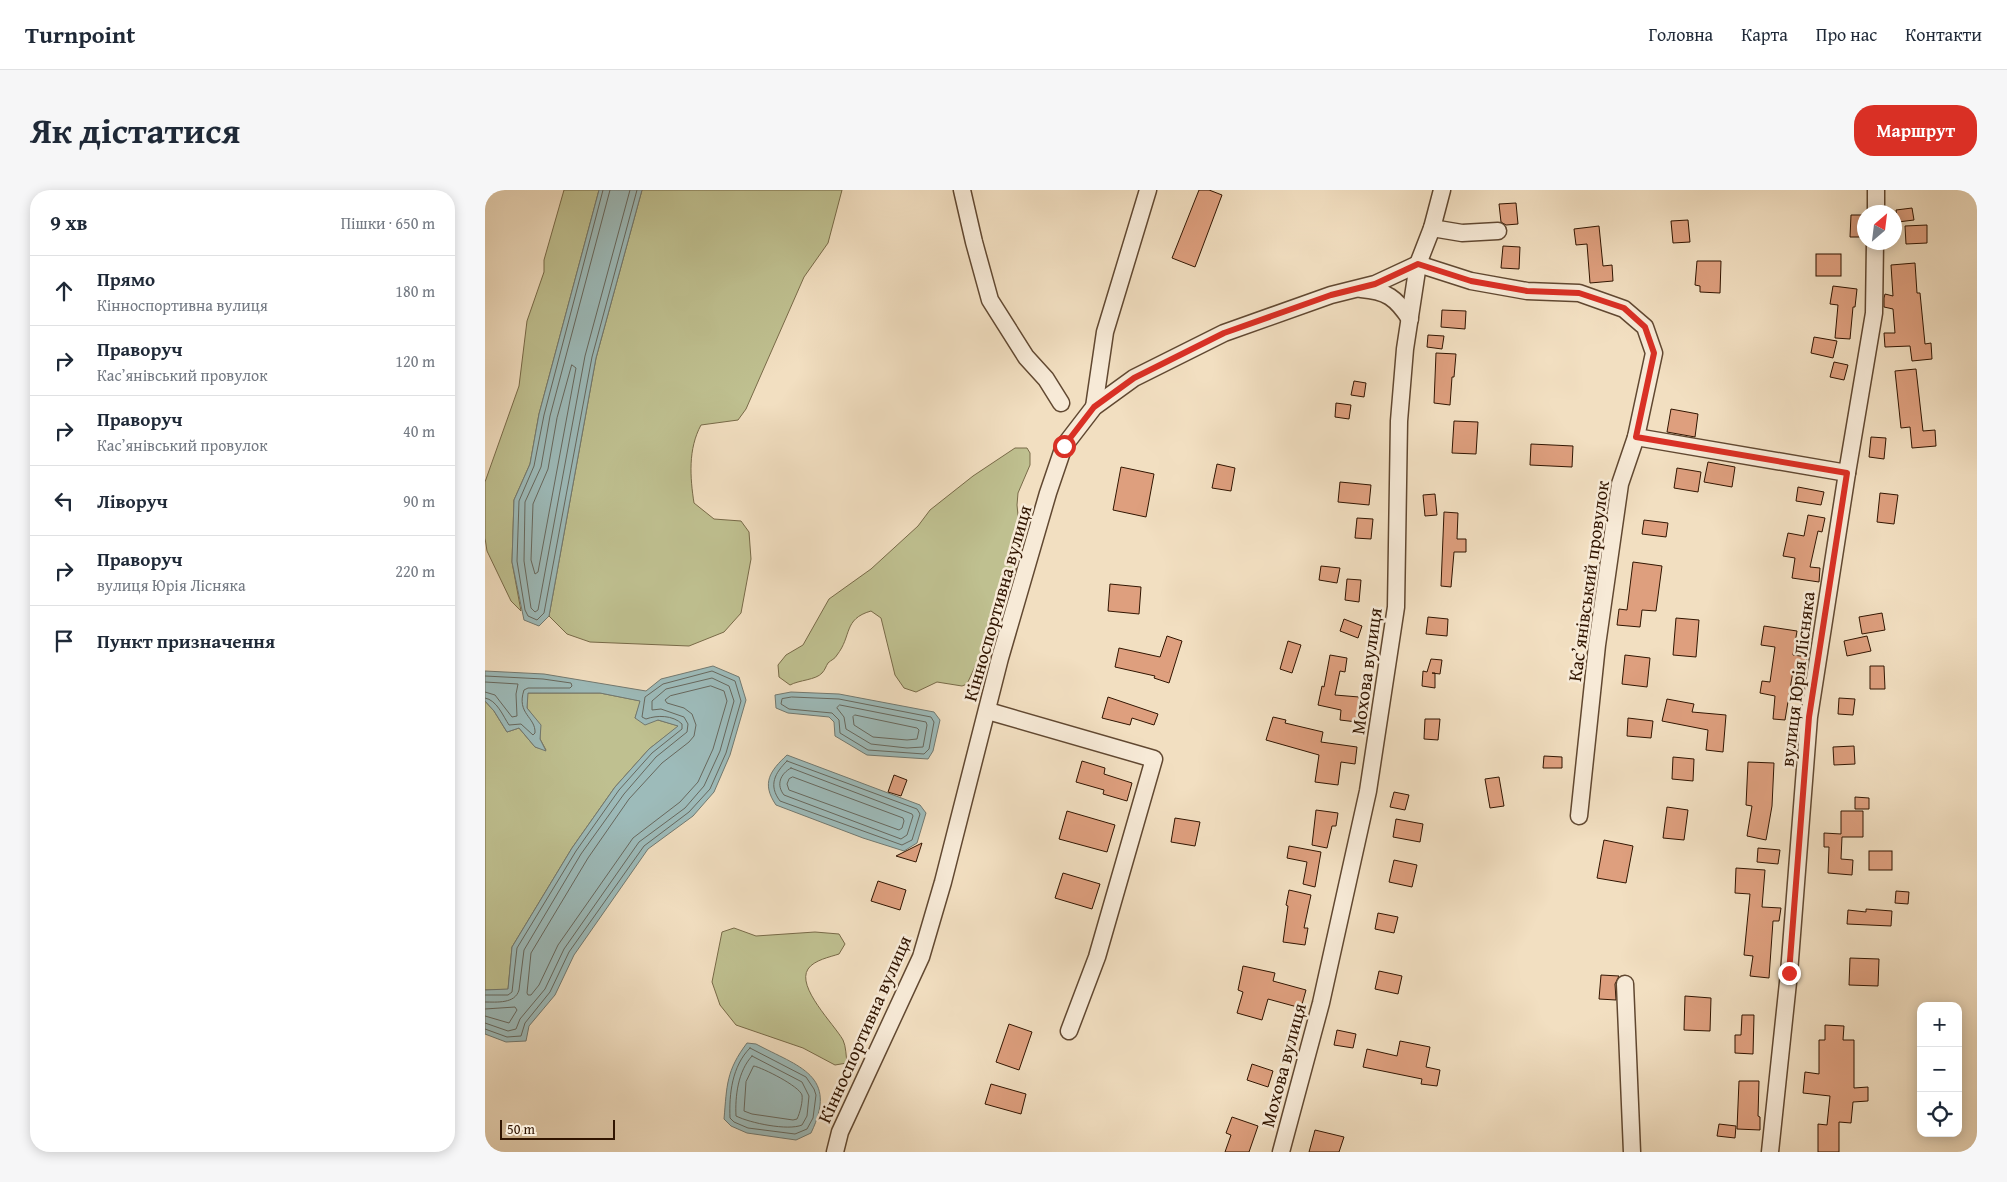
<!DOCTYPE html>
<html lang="uk">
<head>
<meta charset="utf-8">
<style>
	body { margin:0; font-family:"Gentium Book Plus",serif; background:#f6f6f7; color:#1f2937 }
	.controls { position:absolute; right:15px; bottom:15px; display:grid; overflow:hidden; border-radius:10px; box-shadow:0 2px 12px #0003 }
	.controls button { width:45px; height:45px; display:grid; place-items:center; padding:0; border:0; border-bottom:1px solid #e0e1e3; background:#fff; color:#1f2937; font:25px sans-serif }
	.compass { position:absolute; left:1372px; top:15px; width:45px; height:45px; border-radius:50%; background:#fff; box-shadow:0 2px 12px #0003; rotate:28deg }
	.scale { position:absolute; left:15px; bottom:12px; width:115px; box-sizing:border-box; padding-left:5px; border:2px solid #311501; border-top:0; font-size:14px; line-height:18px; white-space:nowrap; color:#311501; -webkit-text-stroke:4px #f7ead7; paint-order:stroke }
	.stop { position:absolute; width:15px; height:15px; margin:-11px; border:4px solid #d93025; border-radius:50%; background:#fff }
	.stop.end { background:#d93025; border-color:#fff; box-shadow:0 1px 5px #0008 }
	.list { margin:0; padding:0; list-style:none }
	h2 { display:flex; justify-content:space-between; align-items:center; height:65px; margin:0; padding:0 20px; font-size:21px }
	h2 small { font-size:16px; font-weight:400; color:#747a83 }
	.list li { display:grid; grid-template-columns:32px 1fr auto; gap:15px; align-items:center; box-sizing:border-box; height:70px; padding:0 20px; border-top:1px solid #e0e1e3 }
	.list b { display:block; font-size:19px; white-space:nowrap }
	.list p { margin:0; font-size:16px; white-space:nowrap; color:#747a83 }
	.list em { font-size:16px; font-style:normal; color:#747a83 }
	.icon { flex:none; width:28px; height:28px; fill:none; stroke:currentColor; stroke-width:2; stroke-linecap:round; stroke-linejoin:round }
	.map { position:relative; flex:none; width:1492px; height:962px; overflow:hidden; border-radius:20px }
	header { display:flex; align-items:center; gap:30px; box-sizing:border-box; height:70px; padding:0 25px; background:#fff; border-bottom:1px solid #e0e1e3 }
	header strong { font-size:24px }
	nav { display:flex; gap:28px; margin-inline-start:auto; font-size:18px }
	.intro { display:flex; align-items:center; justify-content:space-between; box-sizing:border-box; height:120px; padding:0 30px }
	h1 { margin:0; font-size:35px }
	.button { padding:12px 22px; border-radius:20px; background:#d93025; color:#fff; font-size:18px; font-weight:700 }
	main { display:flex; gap:30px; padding:0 30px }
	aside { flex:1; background:#fff; border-radius:20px; box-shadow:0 2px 12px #0003 }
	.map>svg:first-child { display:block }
</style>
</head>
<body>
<header>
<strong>Turnpoint</strong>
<nav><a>Головна</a><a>Карта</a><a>Про нас</a><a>Контакти</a></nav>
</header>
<div class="intro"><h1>Як дістатися</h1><a class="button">Маршрут</a></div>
<main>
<aside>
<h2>9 хв<small>Пішки · 650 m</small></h2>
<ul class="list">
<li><svg class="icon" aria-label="ahead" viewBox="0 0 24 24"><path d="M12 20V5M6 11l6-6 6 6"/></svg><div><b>Прямо</b><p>Кінноспортивна вулиця</p></div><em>180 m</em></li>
<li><svg class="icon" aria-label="right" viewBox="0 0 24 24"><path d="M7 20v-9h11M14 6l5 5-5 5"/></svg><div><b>Праворуч</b><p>Касʼянівський провулок</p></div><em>120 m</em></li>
<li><svg class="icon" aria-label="right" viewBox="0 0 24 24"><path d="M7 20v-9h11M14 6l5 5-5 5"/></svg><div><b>Праворуч</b><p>Касʼянівський провулок</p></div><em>40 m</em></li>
<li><svg class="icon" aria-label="left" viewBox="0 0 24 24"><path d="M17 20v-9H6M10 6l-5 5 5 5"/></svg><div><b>Ліворуч</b></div><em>90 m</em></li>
<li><svg class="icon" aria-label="right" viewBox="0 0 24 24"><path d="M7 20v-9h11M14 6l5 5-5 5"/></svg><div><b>Праворуч</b><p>вулиця Юрія Лісняка</p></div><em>220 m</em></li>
<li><svg class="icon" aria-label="arrive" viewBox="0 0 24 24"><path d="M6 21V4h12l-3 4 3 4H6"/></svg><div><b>Пункт призначення</b></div></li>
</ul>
</aside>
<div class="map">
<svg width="1492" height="962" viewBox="0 0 1492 962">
	<rect width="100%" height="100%" fill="#f2dfc1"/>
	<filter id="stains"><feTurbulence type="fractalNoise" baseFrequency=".004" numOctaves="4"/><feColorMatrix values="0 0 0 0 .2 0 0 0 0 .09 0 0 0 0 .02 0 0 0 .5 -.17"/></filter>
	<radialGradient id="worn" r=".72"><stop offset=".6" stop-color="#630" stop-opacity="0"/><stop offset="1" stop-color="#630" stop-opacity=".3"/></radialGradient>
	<g fill="#bfc090" stroke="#786a48">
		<polygon points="79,0 114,0 54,224 45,274 29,310 27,372 36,421 26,411 2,361 0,348 0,292 34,196 42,131 59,82 59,70"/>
		<path d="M157,0H357L343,53L319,87L261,219L253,230L216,235C203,259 205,287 209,313L229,329L256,331L264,342L266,369L256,423L239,442L204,456L105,452L82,444L64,426L111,168Z"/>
		<path d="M530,258H542L545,263V275L533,303L532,315L535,345L533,373L513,427L482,494L477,496L452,492L431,502L419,498L410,485L396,428L386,421C358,429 367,446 352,465C350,469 346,470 343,473C341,476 340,480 337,483C331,490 314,490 305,495L294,487L293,475L301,465L318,455L344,409L386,379L433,336L445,320L488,286Z"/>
		<polygon points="42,503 115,503 156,511 150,528 173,530 194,536 164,559 130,597 87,658 27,757 23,800 0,800 0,511 9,521 22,542 34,538 50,557 61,560 55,549 55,535 42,518"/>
		<path d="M249,738L271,746L330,742L354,744L360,754L354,764C345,767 329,770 323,779C311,797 349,834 358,850C361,856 361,866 362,873L350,875L318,858L251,835L235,815L227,792L237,742Z"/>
	</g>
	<g fill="#9dbbba" stroke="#727970">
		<polygon points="114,0 157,0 111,168 64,426 54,436 39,430 27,372 29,310 45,274 54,224"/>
		<polygon points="228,476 254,487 261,510 245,565 229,602 208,626 163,659 89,765 70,805 44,836 41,851 21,852 0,844 0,800 23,799 27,757 87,658 130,597 164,559 193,536 173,530 160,535 150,528 155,511 115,503 43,503 42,518 56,535 55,549 61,561 50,557 34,538 22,542 9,521 0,511 0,481 59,484 161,501 176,489"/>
		<polygon points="306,502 354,504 449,522 455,530 448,561 443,569 382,565 350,546 349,532 344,527 303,523 291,518 290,505"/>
		<path d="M302,565L435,615L441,623L432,653L419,661L378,648L291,615C276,593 285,581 302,565Z"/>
		<path d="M262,853L271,854C314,877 354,885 326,943L311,950L262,943L246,936L239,929C242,895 241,881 262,853Z"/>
	</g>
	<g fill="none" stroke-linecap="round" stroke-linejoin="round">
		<g stroke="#67685e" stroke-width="1">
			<polyline points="118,0 59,225 49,276 34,311 32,371 40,420 43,426 52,430 59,423 107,167 152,0"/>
			<polyline points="125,0 65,226 56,277 40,312 39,371 46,418 50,422 53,420 100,166 145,0"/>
			<polygon points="87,175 91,178 53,382 50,384 46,370 48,314 63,279 72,228"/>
			<path d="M0,486L58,489L86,493L87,496L85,498H43L39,500C31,524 51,527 50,543L48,545L36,534L24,535C18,526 12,510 0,508"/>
			<polyline points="0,492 33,494 31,504 32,526 27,527 10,505 0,502"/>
			<polygon points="226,496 239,501 242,511 228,559 213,592 195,612 148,648 73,755 54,795 46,805 43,805 42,803 46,763 103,668 144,609 177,573 204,552 209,546 211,535 207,524 199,518 182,513 180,510 185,506"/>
			<polygon points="307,507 354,509 446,527 449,532 444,559 439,564 383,560 355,543 354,530 347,523 304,519 296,514 297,509"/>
			<polygon points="355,515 441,532 442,535 438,557 422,558 386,554 361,539 359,527 352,518"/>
			<polygon points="370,525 432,538 434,540 432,549 422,550 388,547 369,535 368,527"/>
			<path d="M302,571L432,619L435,624L427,650L417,655L295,611C283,595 290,583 302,571Z"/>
			<path d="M306,578L427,624L428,626L422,645L416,649L299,605C291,595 295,584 306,578Z"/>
			<polygon points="308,587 418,628 419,631 417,638 414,640 304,600 302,594 304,589"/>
			<path d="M0,805H23L27,802L32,758L91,661L134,600L167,563L197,539V534C188,525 172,525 161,529L157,527L160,507L178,494L227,481L250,491L256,511L241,563L225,599L204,622L159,656L84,762L65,802L40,833L36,846L22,847L0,839"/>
			<path d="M0,812C12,812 30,814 34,800L39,760L96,664L139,604L171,567L202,542L203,534L199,527L176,519L167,520V511L181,499L227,488L244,496L249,511L235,561L219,596L200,618L154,652L79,759L60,799L35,829L31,839L23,841L0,833"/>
			<polyline points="0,819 30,817 32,820 24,833 0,826"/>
			<path d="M265,858L321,887L329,899L331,905L328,928L322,939L310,944L263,938L249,932L245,928C244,904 247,876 265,858Z"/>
			<path d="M267,866L317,892L324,906L322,926L317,935C303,941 265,933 251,926C250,906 253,881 267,866Z"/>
			<path d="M269,876C278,878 314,896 317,905C318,911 315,923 312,929L308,930L267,924L259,921L261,892Z"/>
		</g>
	</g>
	<g fill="#de9f7e" stroke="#311501">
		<polygon points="714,0 724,0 737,5 710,77 687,68"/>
		<polygon points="1031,13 1033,34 1021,35 1016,32 1014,14"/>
		<polygon points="1427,18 1429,30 1413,32 1411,20"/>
		<polygon points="1366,25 1378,25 1378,47 1365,47"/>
		<polygon points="1203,30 1205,52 1188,53 1186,31"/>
		<polygon points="1442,35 1442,53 1421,54 1420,36"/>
		<polygon points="1114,36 1118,76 1127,75 1128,91 1105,93 1102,54 1091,55 1089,39"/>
		<polygon points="1018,56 1035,57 1034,79 1016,78"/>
		<rect x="1331" y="64" width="25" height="22"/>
		<polygon points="1212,71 1236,71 1235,103 1215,102 1215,96 1210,95"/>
		<polygon points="1430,73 1432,103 1435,103 1440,154 1446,153 1447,169 1427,171 1425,156 1400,157 1399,143 1410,143 1408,119 1399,117 1399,108 1400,104 1408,106 1406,75"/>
		<polygon points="1348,96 1372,99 1370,117 1368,117 1365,149 1350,148 1353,115 1345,114"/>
		<polygon points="957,120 981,121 980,139 956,137"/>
		<polygon points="943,145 959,146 957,159 942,157"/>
		<polygon points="1329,147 1352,151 1348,168 1326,163"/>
		<polygon points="951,163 971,164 969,187 967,187 965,215 949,213"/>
		<polygon points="1349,172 1363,175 1359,190 1345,187"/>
		<polygon points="1431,179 1438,241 1450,240 1451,256 1427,258 1425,237 1416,238 1410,181"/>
		<polygon points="869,191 881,193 879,207 866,205"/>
		<polygon points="851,213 866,215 864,229 850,227"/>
		<polygon points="1186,219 1213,224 1210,247 1182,242"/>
		<polygon points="969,231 993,232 991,264 967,263"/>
		<polygon points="1386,247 1401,248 1399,269 1384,267"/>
		<polygon points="1046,254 1088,256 1087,277 1045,275"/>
		<polygon points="1223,272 1250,277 1247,297 1219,292"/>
		<polygon points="732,274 750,278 746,301 727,298"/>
		<polygon points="636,277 669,284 661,327 628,320"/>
		<polygon points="1192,278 1216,282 1213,302 1189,298"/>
		<polygon points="855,292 886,295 884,315 853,312"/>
		<polygon points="1313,297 1339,302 1336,315 1311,311"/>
		<polygon points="1395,303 1413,305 1409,334 1392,332"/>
		<polygon points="950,304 952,325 940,326 938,305"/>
		<polygon points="959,322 973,323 972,349 981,349 981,362 969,362 966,397 956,396"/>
		<polygon points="1323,325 1340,328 1337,342 1333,341 1325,377 1335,378 1334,392 1307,388 1310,368 1298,366 1303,343 1319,346"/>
		<polygon points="872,328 888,329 886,349 870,348"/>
		<polygon points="1159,330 1183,333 1181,347 1157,344"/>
		<polygon points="1148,372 1177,376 1171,421 1157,420 1155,437 1132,435 1134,419 1142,420"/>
		<polygon points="836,376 855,378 852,393 834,390"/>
		<polygon points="862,389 876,390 874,412 860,410"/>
		<polygon points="625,394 656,397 654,424 623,421"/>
		<polygon points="1397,423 1400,440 1377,444 1374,427"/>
		<polygon points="943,427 963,429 962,446 941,444"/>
		<polygon points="1191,428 1214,430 1211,467 1188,465"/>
		<polygon points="859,429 877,436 873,448 855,441"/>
		<polygon points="1279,436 1312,441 1308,465 1322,467 1320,482 1308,481 1300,530 1288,529 1290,506 1275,503 1277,491 1285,492 1290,457 1276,455"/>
		<polygon points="682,446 697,451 684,493 669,488 670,486 630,477 634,458 675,467"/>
		<polygon points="1382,446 1386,461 1362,466 1359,451"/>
		<polygon points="803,451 816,455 807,483 795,479"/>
		<polygon points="845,465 862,468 860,482 855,481 850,505 874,507 872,532 855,530 856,520 833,515 837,496 839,497"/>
		<polygon points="1140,465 1165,468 1162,497 1137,494"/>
		<polygon points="946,469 957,470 955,484 947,483 950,483 950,498 937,496 938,481 942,482"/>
		<polygon points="1385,476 1399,476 1400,499 1385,499"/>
		<polygon points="623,507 673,524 669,535 647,528 645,535 617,528"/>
		<polygon points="1354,508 1370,509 1368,525 1353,524"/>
		<polygon points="1182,509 1209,514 1207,522 1241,525 1238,562 1221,560 1223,540 1177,531"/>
		<polygon points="788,527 801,530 800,533 838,542 836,552 872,557 870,574 856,572 853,595 830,592 834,565 781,550"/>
		<polygon points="1143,528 1168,531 1166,548 1142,546"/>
		<polygon points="940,529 955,529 953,550 939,549"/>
		<polygon points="1369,556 1370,574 1349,575 1348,557"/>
		<polygon points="1059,566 1077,567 1077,578 1058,578"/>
		<polygon points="1188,567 1209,569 1208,591 1187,589"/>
		<polygon points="597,571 620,578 619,584 647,593 642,611 618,604 619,600 591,592"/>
		<polygon points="1263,572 1289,573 1287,616 1281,650 1262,646 1267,616 1261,615"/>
		<polygon points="409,585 422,590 416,606 403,602"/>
		<polygon points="1014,587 1019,616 1005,618 1000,589"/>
		<polygon points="909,602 924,605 920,620 905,617"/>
		<polygon points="1370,607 1384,608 1384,619 1370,619"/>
		<polygon points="1182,617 1203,620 1199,650 1178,648"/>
		<polygon points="831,620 853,623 851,636 847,636 842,658 827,655"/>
		<polygon points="582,621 630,635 622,662 574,649"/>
		<polygon points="1356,621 1378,621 1378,647 1357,647 1356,669 1368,670 1367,685 1343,683 1344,657 1339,657 1339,643 1356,644"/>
		<polygon points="690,628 715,632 710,656 686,652"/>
		<polygon points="911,629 938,634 935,652 908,647"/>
		<polygon points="1119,650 1148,656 1141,693 1112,688"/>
		<polygon points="437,653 431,672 411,666"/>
		<polygon points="804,656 836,662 830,697 818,694 822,672 802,668"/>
		<polygon points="1273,658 1295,660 1293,674 1272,672"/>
		<rect x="1384" y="661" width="23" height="19"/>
		<polygon points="909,670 932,675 927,697 904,692"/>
		<polygon points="1251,678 1280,680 1277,717 1296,718 1294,731 1288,731 1284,788 1265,786 1268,766 1259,765 1265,704 1250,703"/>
		<polygon points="578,683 615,694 607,719 570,708"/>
		<polygon points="393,691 421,700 415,720 386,711"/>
		<polygon points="804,700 826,705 819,738 823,738 820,755 798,752 803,716 801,715"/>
		<polygon points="1411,701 1424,702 1423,714 1410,713"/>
		<polygon points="1381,719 1407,721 1406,736 1362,734 1363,720 1381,722"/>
		<polygon points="893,723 913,727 909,743 890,739"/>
		<polygon points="1365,768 1394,769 1393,796 1364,795"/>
		<polygon points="758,776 790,783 788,791 821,800 816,818 783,809 777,830 752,823 758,802 753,800"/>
		<polygon points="894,781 917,786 913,804 890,799"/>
		<polygon points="1116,785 1134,786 1130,794 1131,810 1114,809"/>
		<polygon points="1200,806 1226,808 1225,841 1199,840"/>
		<polygon points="1257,825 1269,825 1268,864 1250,863 1250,845 1256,845"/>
		<polygon points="524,834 547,842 534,880 511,872"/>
		<polygon points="1340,835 1359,836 1358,850 1369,850 1369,898 1383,897 1383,911 1368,912 1366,933 1354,932 1354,962 1333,962 1333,934 1342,935 1345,906 1318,903 1320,882 1334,884 1334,850 1340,850"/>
		<polygon points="852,840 871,844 868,858 849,855"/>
		<polygon points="915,851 945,857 941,877 955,880 952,896 936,894 937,889 878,877 882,859 912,866"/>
		<polygon points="767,874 788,881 783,897 762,890"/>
		<polygon points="1254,891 1274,891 1273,926 1275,927 1275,940 1252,939"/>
		<polygon points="506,894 541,904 536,924 500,914"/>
		<polygon points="747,927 773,936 764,962 740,962 746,945 741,943"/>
		<polygon points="1234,934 1251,936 1250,948 1232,946"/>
		<polygon points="830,940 859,947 854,962 824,962"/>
	</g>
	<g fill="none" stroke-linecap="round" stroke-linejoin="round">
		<defs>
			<g id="minor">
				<polyline points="477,0 489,52 505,110 541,167 561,189 576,213"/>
				<polyline points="1391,22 1391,0"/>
				<polyline points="947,38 977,43 1013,41"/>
				<path d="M876,99C902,101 911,108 925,129"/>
				<polyline points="609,217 620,142 663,0"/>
				<polyline points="1151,247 1362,283"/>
				<polyline points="503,521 669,569 612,767 584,841"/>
				<polyline points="1140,794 1147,962"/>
				<polyline points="350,962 355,942 436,767 458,692 515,468 563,303 579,256 609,217 649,188 739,143 846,105 890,94 933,74 986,91 1042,101 1094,103 1139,119 1160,137 1169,163 1151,247 1135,294 1112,455 1094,626"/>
				<polyline points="796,962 836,813 883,601 911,417 914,231 920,159 933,74 947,38 957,0"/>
				<polyline points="1285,962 1304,783 1324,527 1362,283 1389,123 1390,52"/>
			</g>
		</defs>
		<use href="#minor" stroke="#614831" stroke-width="19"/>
		<use href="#minor" stroke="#f7ead7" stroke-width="16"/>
	</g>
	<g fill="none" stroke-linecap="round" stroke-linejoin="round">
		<polyline stroke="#d93025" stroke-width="6" points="579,256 609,217 649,188 739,143 846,105 890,94 933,74 986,91 1042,101 1094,103 1139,118 1160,137 1169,163 1151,247 1362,283 1324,527 1304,783"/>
	</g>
	<g text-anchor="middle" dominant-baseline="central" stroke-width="5" stroke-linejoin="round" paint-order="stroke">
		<g font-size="19" fill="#311501" stroke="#f7ead7">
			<text transform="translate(1103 391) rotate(-82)">Касʼянівський провулок</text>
			<text transform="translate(512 413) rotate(-74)">Кінноспортивна вулиця</text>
			<text transform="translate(881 481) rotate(-82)">Мохова вулиця</text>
			<text transform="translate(1312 489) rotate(-83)">вулиця Юрія Лісняка</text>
			<text transform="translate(379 839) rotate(-66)">Кінноспортивна вулиця</text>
			<text transform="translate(798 875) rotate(-75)">Мохова вулиця</text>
		</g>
	</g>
	<rect width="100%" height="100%" filter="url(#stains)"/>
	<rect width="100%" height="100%" fill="url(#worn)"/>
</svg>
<div class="controls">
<button>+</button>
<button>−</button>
<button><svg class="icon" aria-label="locate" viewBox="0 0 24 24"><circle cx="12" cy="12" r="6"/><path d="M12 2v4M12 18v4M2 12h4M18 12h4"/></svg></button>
</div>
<svg class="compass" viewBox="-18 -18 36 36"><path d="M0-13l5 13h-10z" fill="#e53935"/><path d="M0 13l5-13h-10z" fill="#747a83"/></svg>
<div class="scale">50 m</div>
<div class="stop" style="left:579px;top:256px"></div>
<div class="stop end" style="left:1304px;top:783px"></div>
</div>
</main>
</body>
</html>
